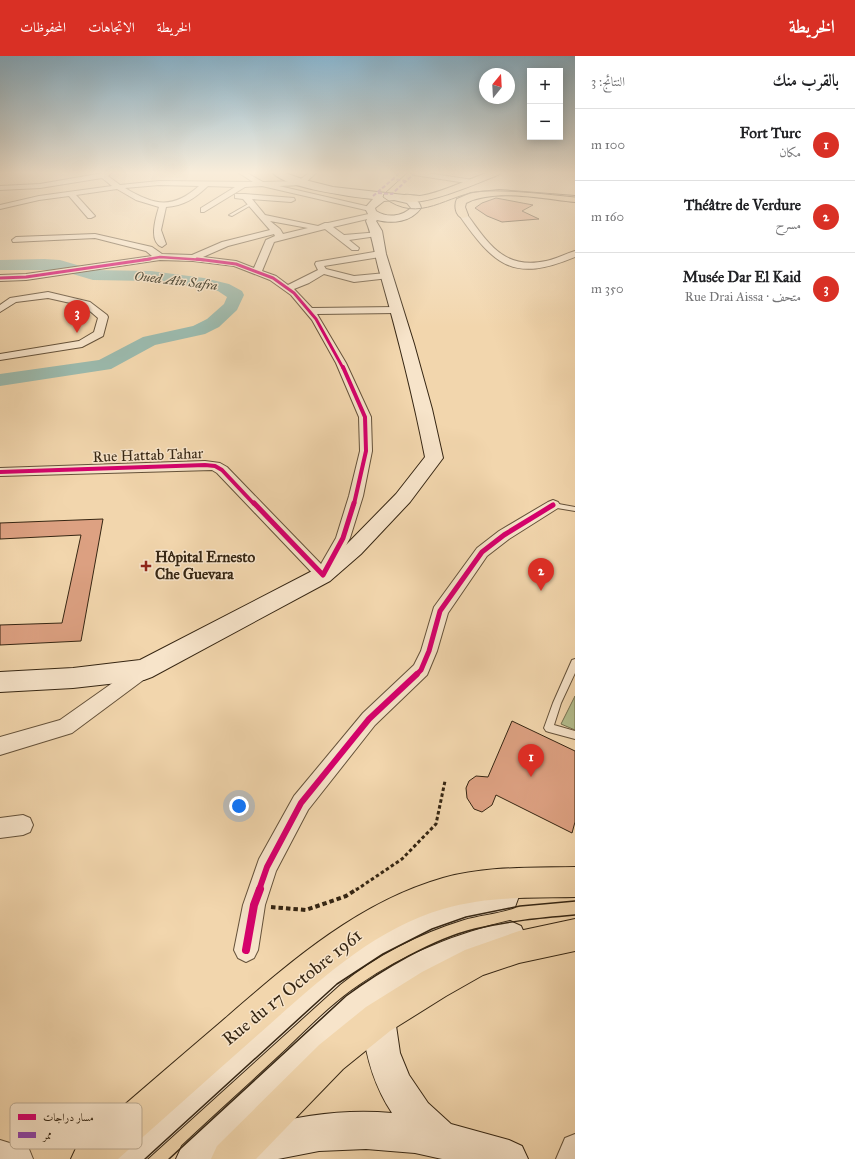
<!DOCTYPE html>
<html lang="ar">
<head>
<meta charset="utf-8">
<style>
	body { margin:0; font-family:"IM FELL Great Primer",Amiri,serif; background:#f6f6f6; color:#202124; direction:rtl }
	.controls { position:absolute; right:12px; top:12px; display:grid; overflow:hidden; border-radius:0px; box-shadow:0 2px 10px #0003 }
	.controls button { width:36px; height:36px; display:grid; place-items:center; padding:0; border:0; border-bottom:1px solid #e0e0e0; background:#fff; color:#202124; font:20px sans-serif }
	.compass { position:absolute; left:479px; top:12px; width:36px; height:36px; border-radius:50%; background:#fff; box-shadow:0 2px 10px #0003; rotate:18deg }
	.you { position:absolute; left:239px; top:750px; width:14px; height:14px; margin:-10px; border:3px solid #fff; border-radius:50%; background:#1a73e8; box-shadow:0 0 0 6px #1a73e833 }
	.badge { display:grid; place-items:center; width:26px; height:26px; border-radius:50%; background:#d93025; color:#fff; font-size:13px; font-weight:700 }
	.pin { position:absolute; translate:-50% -33px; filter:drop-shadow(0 1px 2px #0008) }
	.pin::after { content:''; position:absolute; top:21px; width:14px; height:12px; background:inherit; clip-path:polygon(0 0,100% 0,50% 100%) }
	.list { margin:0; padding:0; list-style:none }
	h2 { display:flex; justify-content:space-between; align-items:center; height:52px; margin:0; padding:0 16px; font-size:17px }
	h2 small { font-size:13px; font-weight:400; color:#757577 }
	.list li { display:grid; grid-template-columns:26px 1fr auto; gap:12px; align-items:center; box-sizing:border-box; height:72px; padding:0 16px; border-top:1px solid #e0e0e0 }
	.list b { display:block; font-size:15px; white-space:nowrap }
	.list p { margin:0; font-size:13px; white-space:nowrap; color:#757577 }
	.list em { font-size:13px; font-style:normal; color:#757577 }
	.map { position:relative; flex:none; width:575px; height:1103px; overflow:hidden; direction:ltr }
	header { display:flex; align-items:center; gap:24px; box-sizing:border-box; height:56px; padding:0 20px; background:#d93025; color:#fff }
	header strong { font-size:19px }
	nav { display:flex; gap:22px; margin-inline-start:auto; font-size:14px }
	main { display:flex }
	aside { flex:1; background:#fff }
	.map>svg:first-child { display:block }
</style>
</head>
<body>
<header>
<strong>الخريطة</strong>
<nav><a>الخريطة</a><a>الاتجاهات</a><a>المحفوظات</a></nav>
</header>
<main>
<aside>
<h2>بالقرب منك<small>النتائج: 3</small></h2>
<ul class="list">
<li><span class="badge">1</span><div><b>Fort Turc</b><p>مكان</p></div><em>100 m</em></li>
<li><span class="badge">2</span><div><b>Théâtre de Verdure</b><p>مسرح</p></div><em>160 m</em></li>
<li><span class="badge">3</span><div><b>Musée Dar El Kaid</b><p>متحف · Rue Drai Aissa</p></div><em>350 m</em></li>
</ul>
</aside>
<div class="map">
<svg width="575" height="1103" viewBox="0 0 575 1103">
	<rect width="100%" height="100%" fill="#f2d6ad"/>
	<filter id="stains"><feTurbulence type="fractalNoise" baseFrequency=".005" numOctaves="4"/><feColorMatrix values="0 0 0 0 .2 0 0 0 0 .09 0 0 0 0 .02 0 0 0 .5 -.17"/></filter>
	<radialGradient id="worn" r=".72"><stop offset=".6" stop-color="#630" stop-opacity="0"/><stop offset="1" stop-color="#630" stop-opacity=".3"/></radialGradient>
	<polygon fill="#b4bf8f" stroke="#757251" points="575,640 575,674 561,668"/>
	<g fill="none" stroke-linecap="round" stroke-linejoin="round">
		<polygon fill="#9bb9ac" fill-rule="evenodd" points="44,203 60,204 94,214 151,215 204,222 229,228 242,235 244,239 237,254 219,271 205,278 155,289 111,313 0,330 0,318 99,304 143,281 193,270 207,263 224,248 227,241 218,235 204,232 151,225 93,224 59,214 0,214 0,204"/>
	</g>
	<g fill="#dda182" stroke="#362613">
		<polygon points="496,142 533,149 522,155 539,163 502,166 487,160 475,152 482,147"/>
		<polygon points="103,463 81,585 0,589 0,569 62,567 81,479 0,483 0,467"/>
		<polygon points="512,665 575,695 575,766 572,777 496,739 492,749 482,756 474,753 467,742 466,732 469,725 476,720 488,721"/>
	</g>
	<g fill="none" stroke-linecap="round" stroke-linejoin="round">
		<defs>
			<g id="lane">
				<polygon points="250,147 253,148 232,160 229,159"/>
				<polygon points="551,447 553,447 575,451 575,455 551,451 550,449"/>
				<polygon points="575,603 575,617 561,647 554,669 575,675 575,683 549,676 546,675 544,672 553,647 572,604"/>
			</g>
			<g id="street">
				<path d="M103,117H111L108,120L120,129L159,125L253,126L239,117H247L263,126L298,125L309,117H316L303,129L279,130L370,151L374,153L370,155L262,130L245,131L204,156H201V152L235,131L208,130C195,142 184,150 166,151L161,174L166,188L162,191C148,186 156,161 159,151L136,144L117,133L76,139L95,160L91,162H88L69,140L39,144L0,153V149L39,140L112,130L102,122L40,132L0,134V130L40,128ZM159,129L199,130C173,153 155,150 125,132Z"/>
				<polygon points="411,117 427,117 473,124 477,126 473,128 414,119"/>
				<path d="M235,138H245L294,142L295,144L291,146L252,143L265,159L318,170L325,167H328L373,157H376V161L333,171L344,179L380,176L381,178L380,180H377L349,184L359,192L358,194H352L325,173L274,186L262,215L276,220L288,229L318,214L315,208L316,206L380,195L383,196L384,198L383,200L380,201L324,210L326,213L354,220L386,217L391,220L389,222L354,226L324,218L309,227L294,233L312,252L396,251L401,254L396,257L317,258L346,307L371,361L372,395L363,440L350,482L328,523L323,525L318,523L217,417L212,414L0,420V412L205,405L220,407L227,411L321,508L336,482L349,440L360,395L359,361L336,307L312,264L291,239L270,224L234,210L193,205L160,204L26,224L0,225V219L26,218L152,200L146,195L95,182L13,186L12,184L16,181L95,178L152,191L162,198L192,199L222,186L270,174L243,143L235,142ZM270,165L308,172L283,178L280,173ZM274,178L275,180L266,184L254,212L236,205L203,201L228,190Z"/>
				<path d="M460,157H466C488,187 503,214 546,205C556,203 565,198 575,195V201C513,227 494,209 459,159Z"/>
				<polygon points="48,236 90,246 107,259 108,261 103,280 82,291 0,304 0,298 79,285 94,276 98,262 84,250 48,242 16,246 0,256 0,249 10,242"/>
				<polygon points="553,444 558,446 560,449 558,452 509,483 487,500 448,557 437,595 427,619 375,669 308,754 276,815 265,849 258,894 254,902 246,906 238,902 234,894 243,849 259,803 294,740 363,657 414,609 421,595 434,551 477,492 499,475 548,446"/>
				<polygon points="144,607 150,609 153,614 150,619 72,677 0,699 0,681 60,664 138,609"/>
				<polygon points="23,759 30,762 33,769 30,776 23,779 0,782 0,762"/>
				<polygon points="575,1078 575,1103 556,1103 565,1082"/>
				<polygon points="0,1084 29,1093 33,1103 0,1103"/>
			</g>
			<g id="secondary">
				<path d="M273,117H285L305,124L333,131L404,139C412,141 419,143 421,152C411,166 393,168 377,164L376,165L382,175L386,198L414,288L432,353L443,402L410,446L361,498L330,525L152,621L144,624L73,632L0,636V616L73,612L140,604L316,513L347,488L396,438L425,401C413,340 398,281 381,221C375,203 373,181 366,165L369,160L365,152L373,143C352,141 286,132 273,117ZM394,144L407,147L411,152C401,161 387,162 376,155L375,152L384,145Z"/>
				<path d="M504,825L515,829L519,840L515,851C499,857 481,858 464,863C419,877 377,898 340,928L147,1103H100L106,1090L318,906C371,863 437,835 504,825Z"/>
				<path d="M510,865L521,870L526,881L521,892L453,914L419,930L387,950L390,951L395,963L400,997L409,1019L428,1047L451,1068L509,1084L522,1090L528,1103H442L415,1097L366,1093L319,1095L278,1103H231L229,1097L222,1103H176L182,1090C217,1057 252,1026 287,993C310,971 333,947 360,929C405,898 457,877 510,865ZM362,969C366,1001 374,1030 392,1057C346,1053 300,1059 256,1072Z"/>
			</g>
			<g id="primary">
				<path d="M486,117H500L498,119C482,125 412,157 399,142C404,136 413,140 420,140C440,137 467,124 486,117Z"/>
				<path d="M499,134L575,140V146C543,143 496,132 466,147L465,151L468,159L467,161L463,162C455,160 454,149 457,143L471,137Z"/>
				<path d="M575,811V841C530,842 486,840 443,853C368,875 309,934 252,984C207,1024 163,1063 118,1103H71L77,1090C125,1048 173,1007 221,966C288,908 356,847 443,822C486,810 530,812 575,811Z"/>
				<polygon points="575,863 575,895 519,907 483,919 446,940 390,975 343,1013 256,1103 211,1103 217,1090 319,989 366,951 422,916 465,894 519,875"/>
			</g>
		</defs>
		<use href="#lane" stroke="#65523a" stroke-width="2"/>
		<use href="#street" stroke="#65523a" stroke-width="2"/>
		<use href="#secondary" stroke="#362613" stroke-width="2"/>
		<use href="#primary" stroke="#362613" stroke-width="2"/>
		<polyline stroke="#362613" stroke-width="3" stroke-dasharray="3.5 2.5" stroke-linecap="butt" points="356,834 402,803 436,768 445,725"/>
		<polyline stroke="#362613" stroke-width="4" stroke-dasharray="4.5 3" stroke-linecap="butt" points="271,851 306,854 346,840 357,833"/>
		<use href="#lane" fill="#f7e4ca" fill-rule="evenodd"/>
		<use href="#street" fill="#f7e4ca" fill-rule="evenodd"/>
		<use href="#secondary" fill="#f7e4ca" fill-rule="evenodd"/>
		<use href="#primary" fill="#f2d6ad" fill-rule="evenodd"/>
		<path stroke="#362613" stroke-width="1" d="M407,117L384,138L383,141C420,170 447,137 484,135C515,134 545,138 575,141"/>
		<g stroke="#362613" stroke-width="1.5">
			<polyline points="145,1103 337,928 383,898 432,873 466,861 520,850 575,845"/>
			<path d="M169,1103L346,940C381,914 433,883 475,873C508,865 541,862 575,859"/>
		</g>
		<g stroke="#8e44ad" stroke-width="2" stroke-dasharray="4 2" stroke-linecap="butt">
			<polyline points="399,117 393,123 406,125 415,117"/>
			<polyline points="378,137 392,138 406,125"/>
			<polyline points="373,140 393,123"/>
		</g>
		<defs>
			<polyline id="cycleway-far5" points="143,204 160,201 204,204"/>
			<g id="cycleway-far4">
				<polyline points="197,203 236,208 273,222 294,237 316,263 343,312"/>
				<polyline points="0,222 26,221 150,203"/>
			</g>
			<g id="cycleway-far3">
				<polyline points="343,311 365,361 366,395 354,448"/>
				<polyline points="0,416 205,409 215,410 222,414 254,448"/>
			</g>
			<g id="cycleway-far2">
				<polyline points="254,447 323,519 343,482 354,447"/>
				<polyline points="416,619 421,614 429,595 440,555 482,496 504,479 553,449"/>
			</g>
			<polyline id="cycleway-far1" points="259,834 267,811 301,747 369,663 417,618"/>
			<polyline id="cycleway" points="246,894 254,849 260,833"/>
		</defs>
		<use href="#cycleway-far5" stroke="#f7e4ca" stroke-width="3.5"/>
		<use href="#cycleway-far4" stroke="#f7e4ca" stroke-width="4.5"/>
		<use href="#cycleway-far3" stroke="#f7e4ca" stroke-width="6"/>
		<use href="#cycleway-far2" stroke="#f7e4ca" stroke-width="8"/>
		<use href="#cycleway-far1" stroke="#f7e4ca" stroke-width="8"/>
		<use href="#cycleway" stroke="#f7e4ca" stroke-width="10"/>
		<use href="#cycleway-far5" stroke="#d6006c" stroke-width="2.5"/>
		<use href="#cycleway-far4" stroke="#d6006c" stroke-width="3"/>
		<use href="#cycleway-far3" stroke="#d6006c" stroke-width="4"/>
		<use href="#cycleway-far2" stroke="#d6006c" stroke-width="5"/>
		<use href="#cycleway-far1" stroke="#d6006c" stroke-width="6"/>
		<use href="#cycleway" stroke="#d6006c" stroke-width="8"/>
	</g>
	<linearGradient id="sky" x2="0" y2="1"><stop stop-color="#89b6d0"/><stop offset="0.43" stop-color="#f9edda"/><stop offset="1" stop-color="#f9edda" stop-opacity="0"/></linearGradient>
	<rect width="575" height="271" fill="url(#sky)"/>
	<path fill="#8f2418" stroke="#f7e4ca" stroke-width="1.5" d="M144 504h4v4h4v4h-4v4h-4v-4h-4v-4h4z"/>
	<g text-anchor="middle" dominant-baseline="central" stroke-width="3" stroke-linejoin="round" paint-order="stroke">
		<g font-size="13" font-style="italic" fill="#4f4b39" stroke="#f7e4ca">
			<text transform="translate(176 225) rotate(7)">Oued Aîn Safra</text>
		</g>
		<g font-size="15" fill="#362613" stroke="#f7e4ca">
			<text transform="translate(148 399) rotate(-2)">Rue Hattab Tahar</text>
		</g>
		<g font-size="15" font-weight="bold" fill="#362613" stroke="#f7e4ca" text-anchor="start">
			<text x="155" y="501">Hôpital Ernesto<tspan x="155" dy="17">Che Guevara</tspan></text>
		</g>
		<g font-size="18" fill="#362613" stroke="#f7e4ca">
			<text transform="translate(292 931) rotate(-39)">Rue du 17 Octobre 1961</text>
		</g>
	</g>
	<rect x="10" y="1047" width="132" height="46" rx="6" fill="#f7e4ca" stroke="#bdab93" stroke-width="1"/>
	<rect x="18" y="1058" width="18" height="6" fill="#d6006c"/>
	<rect x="18" y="1076" width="18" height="6" fill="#8e44ad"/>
	<g font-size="11" fill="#362613">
		<text x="43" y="1065">مسار دراجات</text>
		<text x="43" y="1083">ممر</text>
	</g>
	<rect width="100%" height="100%" filter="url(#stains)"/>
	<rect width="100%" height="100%" fill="url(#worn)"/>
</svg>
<div class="controls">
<button>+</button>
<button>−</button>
</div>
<svg class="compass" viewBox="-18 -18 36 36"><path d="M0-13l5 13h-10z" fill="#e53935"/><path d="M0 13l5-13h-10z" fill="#757577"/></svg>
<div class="you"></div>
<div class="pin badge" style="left:531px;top:721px">1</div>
<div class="pin badge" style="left:541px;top:535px">2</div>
<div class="pin badge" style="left:77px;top:277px">3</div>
</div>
</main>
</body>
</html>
